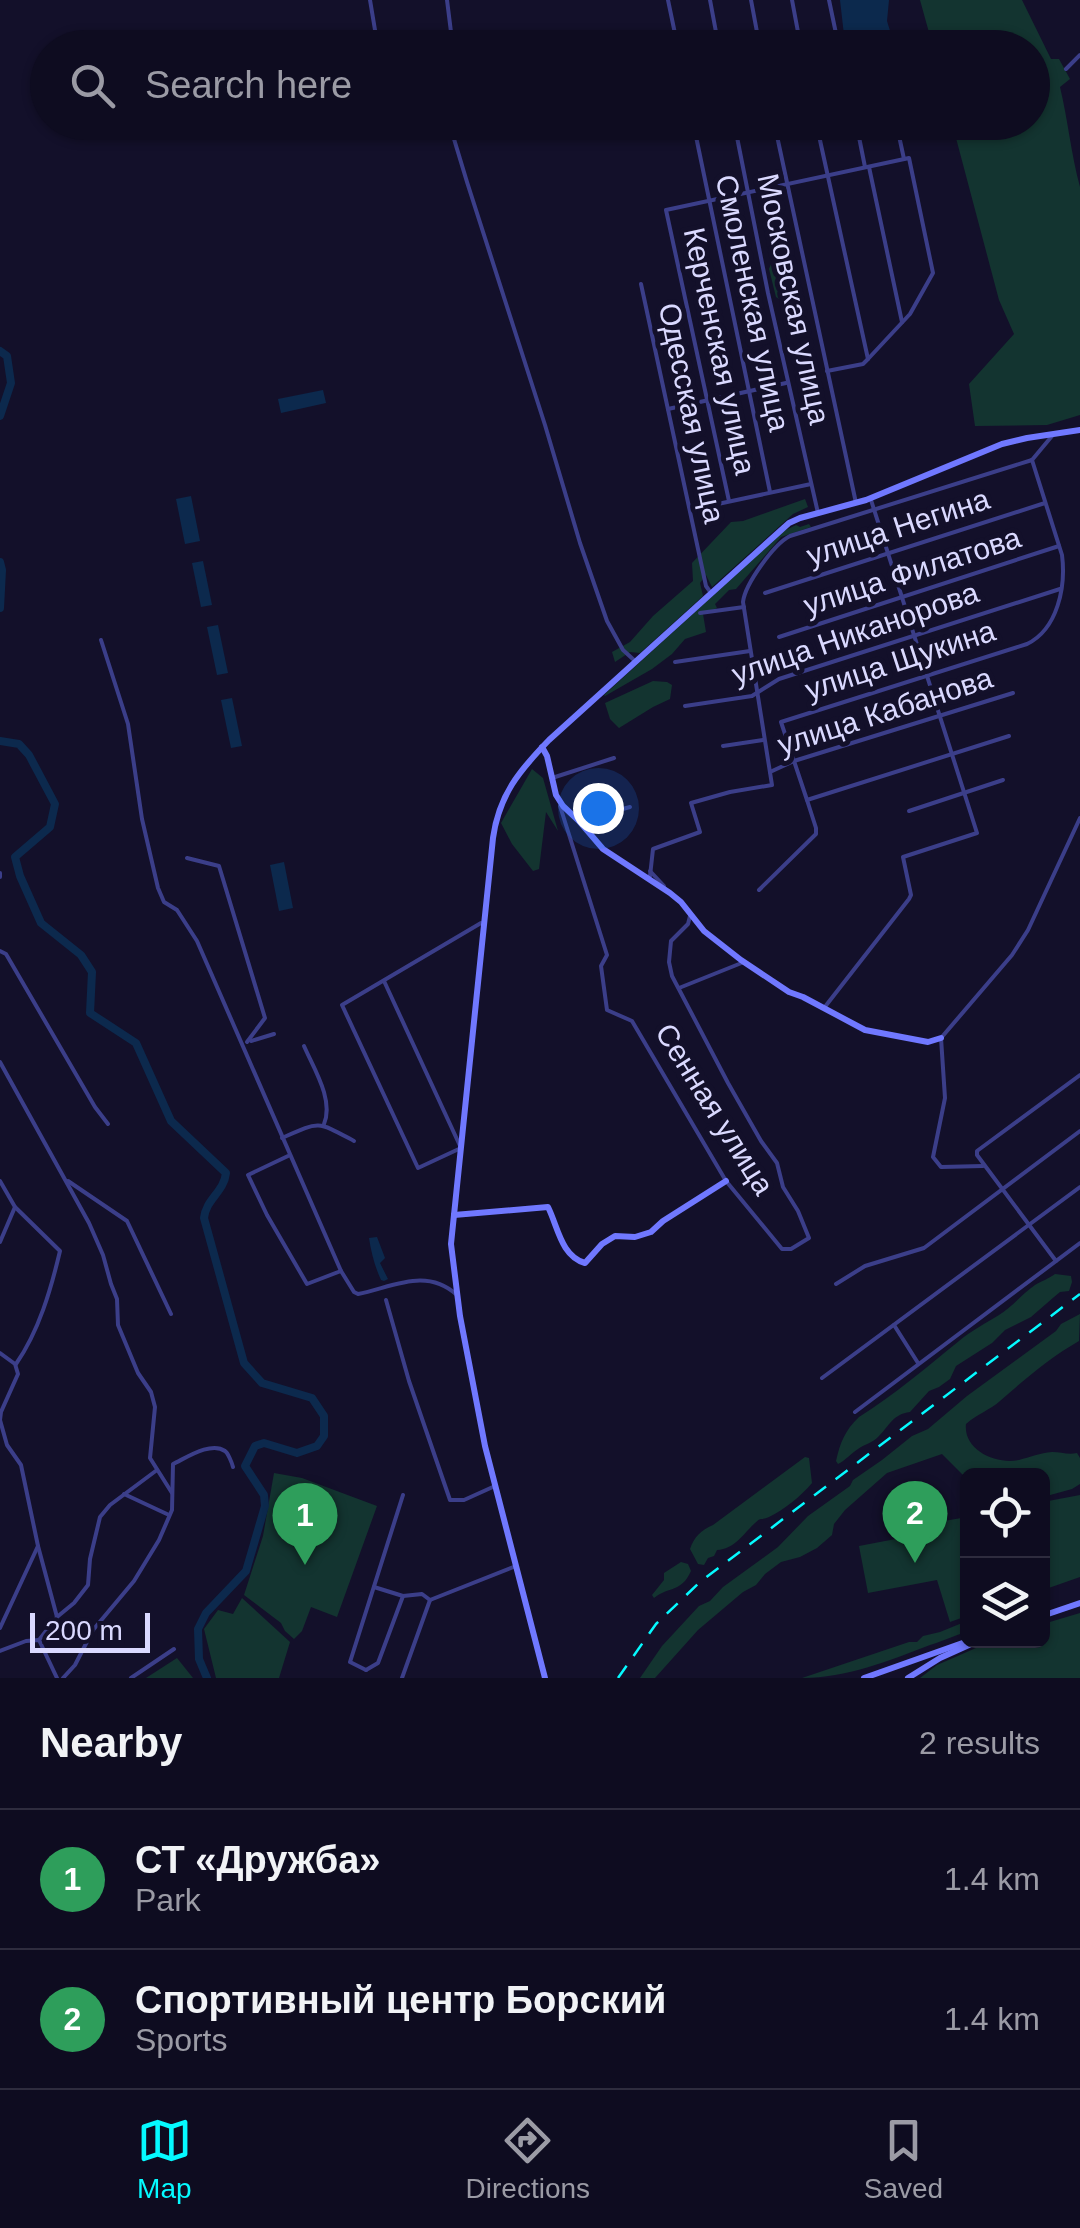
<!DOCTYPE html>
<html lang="en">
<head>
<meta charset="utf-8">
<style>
	body { margin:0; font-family:Arial,sans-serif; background:#1c1a2d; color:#f1f3f6 }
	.controls { position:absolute; right:30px; bottom:30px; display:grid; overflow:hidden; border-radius:15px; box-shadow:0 2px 8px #0004 }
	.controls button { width:90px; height:90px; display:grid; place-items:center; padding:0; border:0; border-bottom:2px solid #2e2c3e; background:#0e0c20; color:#f1f3f6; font:50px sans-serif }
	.scale { position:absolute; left:30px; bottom:25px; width:120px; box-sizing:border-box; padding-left:10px; border:5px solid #dad9ff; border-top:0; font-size:28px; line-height:35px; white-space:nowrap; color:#dad9ff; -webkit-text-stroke:8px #13102a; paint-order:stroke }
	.you { position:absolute; left:598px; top:808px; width:35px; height:35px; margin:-25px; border:8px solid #fff; border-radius:50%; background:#1a73e8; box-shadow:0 0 0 15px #1a73e833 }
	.badge { display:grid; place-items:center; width:65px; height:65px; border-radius:50%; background:#05faff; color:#fff; font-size:32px; font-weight:700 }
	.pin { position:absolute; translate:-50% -82px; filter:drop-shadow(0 2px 5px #0008) }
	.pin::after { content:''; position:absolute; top:52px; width:35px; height:30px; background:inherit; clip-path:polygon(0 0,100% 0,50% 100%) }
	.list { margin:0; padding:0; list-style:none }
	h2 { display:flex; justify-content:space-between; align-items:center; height:130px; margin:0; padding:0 40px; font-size:42px }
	h2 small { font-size:32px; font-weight:400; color:#9b9ba5 }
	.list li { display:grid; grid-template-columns:65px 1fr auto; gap:30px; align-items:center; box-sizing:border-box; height:140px; padding:0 40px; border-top:2px solid #2e2c3e }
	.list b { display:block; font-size:38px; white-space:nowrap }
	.list p { margin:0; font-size:32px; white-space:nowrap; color:#9b9ba5 }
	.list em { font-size:32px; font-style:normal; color:#9b9ba5 }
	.icon { flex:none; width:55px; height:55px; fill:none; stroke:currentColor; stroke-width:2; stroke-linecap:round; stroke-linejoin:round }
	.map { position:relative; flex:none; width:1080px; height:1678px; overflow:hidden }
	.search { position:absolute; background:#0e0c20; box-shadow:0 2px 8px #0004; left:30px; right:30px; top:30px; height:110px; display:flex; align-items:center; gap:25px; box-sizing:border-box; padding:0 35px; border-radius:55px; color:#9b9ba5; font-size:38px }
	.sheet { height:410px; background:#0e0c20 }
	nav { display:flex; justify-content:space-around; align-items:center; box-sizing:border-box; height:140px; border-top:2px solid #2e2c3e; background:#0e0c20; font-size:28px; color:#9b9ba5 }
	nav a { display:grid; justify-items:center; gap:5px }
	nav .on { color:#05faff }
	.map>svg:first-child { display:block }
</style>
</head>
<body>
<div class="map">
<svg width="1080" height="1678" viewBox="0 0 1080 1678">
	<rect width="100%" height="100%" fill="#13102a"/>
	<g fill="#133430">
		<path d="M920,0H1022L1051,59H1059L1070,79L1060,87C1068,120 1071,154 1080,187V415L1047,425L975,426L969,384L1014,334L999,300L952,123L1032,122V48L933,47Z"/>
		<polygon points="783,262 787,264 793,293 790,297 779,299 776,297 769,269 771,264"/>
		<polygon points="805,499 808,507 793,514 712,587 706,575 700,583 703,596 640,653 630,652 615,662 612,652 630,642 653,616 693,581 692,563 731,522 743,521"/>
		<polygon points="809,524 811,527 781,537 736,589 729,590 715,604 717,608 703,614 706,632 685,639 672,654 652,669 605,696 604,695 784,531 796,525 800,527"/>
		<polygon points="653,681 667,682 672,685 670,699 653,707 619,728 610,719 605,703"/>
		<polygon points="532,769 543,778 558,831 546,812 539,869 533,871 512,844 501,823"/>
		<path d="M1055,1274L1071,1276L1072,1282L1069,1291L1060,1292L1054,1297L1031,1317L1005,1330L992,1343L956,1366L950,1379L939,1387L929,1391L910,1412C893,1414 889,1426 879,1436C873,1443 865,1444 858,1449C850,1454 846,1460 838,1464L836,1461C840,1443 845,1430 859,1417C894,1395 927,1367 959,1341C971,1331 986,1323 999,1315C1011,1308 1022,1294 1035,1285C1042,1281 1048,1279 1055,1274Z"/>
		<path d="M1080,1314L1079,1341C1051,1357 1025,1379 1000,1401C990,1410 977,1414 966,1424C963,1450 996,1465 1019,1460C1030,1457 1040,1453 1052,1452C1061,1452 1068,1455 1077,1453L1080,1458V1484L1072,1489L1043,1497L1042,1476H968L967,1479L942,1454L887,1473L845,1510L834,1524L832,1535L817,1548L800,1557L781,1562L765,1574L756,1585L743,1592L698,1630L655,1678H640L662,1646L699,1606L710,1601L723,1587L778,1547L808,1516L850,1486L853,1480L882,1460L912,1436L928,1429L967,1396L1056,1331L1061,1324Z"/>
		<path d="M805,1457L809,1458L812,1483C801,1496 784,1510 769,1517C760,1521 762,1516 755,1523C743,1534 735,1549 717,1550L714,1556L708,1558L704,1565L698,1564L690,1549C694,1537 701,1530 713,1525Z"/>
		<polygon points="274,1473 302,1478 377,1506 337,1617 311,1607 302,1631 294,1639 285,1631 281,1623 244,1595 263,1536"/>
		<polygon points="1080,1495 1080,1577 1043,1590 1043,1502"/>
		<polygon points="967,1517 967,1616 950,1622 937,1580 868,1593 859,1546 927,1533 927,1524"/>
		<path d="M681,1562L688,1564L691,1571C681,1593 669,1586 654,1598L652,1595L664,1580V1573Z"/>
		<polygon points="242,1598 290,1642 279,1678 216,1678 204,1629 218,1610 233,1614"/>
		<polygon points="1080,1613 1080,1678 920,1678 937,1665 992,1641 1042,1640 1043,1624"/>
		<path d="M967,1621V1632C955,1635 943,1641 930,1645C888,1661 847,1678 802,1678L909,1642H917L923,1636L940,1632Z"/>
		<polygon points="177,1658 193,1678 146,1678"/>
	</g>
	<g fill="#0c294d">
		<polygon points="840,0 889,0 887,21 895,47 857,47 858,42 856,36 844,35"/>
		<polygon points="323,390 326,403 281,413 278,399"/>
		<polygon points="191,496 200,541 185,544 176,499"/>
		<polygon points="203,561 212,605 201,607 192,563"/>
		<polygon points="218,625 228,673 217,675 207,627"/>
		<polygon points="232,698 242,746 231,748 221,700"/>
		<polygon points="284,862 293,908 279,911 270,865"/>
		<path d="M377,1237L385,1258L380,1263L388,1279L384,1281L381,1280C375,1267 371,1252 369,1238Z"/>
	</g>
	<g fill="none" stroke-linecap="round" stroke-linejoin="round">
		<g stroke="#0c294d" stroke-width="8">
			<polyline points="0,351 7,356 11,383 0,416"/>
			<polyline points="0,562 2,570 0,608"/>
			<path d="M0,741L19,744L29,755L55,804L50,827L15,857L20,876L41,923L81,955L92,972L90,1013L136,1043L171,1121L226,1173C224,1192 206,1199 204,1218L244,1363L262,1383L312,1398L324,1416V1436L317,1446L297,1453L264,1443L255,1446L245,1466L264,1495L265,1506L246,1571L206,1613L198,1629L199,1659L207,1678"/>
		</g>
		<g stroke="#3b3e89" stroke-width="4">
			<polyline points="370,0 378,48"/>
			<polyline points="447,0 453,48"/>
			<polyline points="668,0 678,48"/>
			<polyline points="710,0 719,48"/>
			<polyline points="751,0 760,48"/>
			<polyline points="792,0 801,48"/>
			<polyline points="829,0 838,43"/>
			<polyline points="840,42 841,48"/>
			<polyline points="1066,69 1080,55"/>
			<polyline points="452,122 454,139 467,182 545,425 580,543 607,621 623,650 635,661"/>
			<polyline points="693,122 770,492"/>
			<polyline points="734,122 768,293 818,513"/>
			<polyline points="774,122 856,503"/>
			<polyline points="816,122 868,359"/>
			<polyline points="856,122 865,167"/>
			<polyline points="896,122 904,159"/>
			<polyline points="869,167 902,322"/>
			<polyline points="641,284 706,586 711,593"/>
			<polyline points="668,409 786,383"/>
			<polyline points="1032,460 1052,436"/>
			<polyline points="729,501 666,210 909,158 933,273 910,314 868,359 863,364 827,371"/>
			<polyline points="690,510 811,484"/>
			<polyline points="765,593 1045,503"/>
			<polyline points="700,613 744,607"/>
			<polyline points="779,637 1059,546"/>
			<path d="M101,640L128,724L142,819L158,888L164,902L177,910L197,941L341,1271L354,1292L358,1294C393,1287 426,1267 457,1295"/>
			<polyline points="675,662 750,651"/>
			<polyline points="685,706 752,696 779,679 1060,589"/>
			<path d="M1009,736L807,800L781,722L1027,644C1058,629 1066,586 1062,555L1032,460"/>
			<polyline points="723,746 763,740"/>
			<polyline points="770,772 794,761 1013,693"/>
			<polyline points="552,778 614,758"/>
			<polyline points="560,806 607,955 601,966 607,1010 632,1021 726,1181 782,1249 791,1249 809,1238 798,1211 783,1187 777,1163 761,1141 728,1083 672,976 669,962 671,941 688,924 690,916"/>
			<polyline points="909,811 1003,780"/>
			<polyline points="579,821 630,807"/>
			<polyline points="187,858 219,866 265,1018 247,1042"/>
			<polyline points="650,871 664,886"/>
			<polyline points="0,873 0,877"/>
			<path d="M648,877L650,876L653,849L700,832L691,803L730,792L772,785L743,602C745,584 774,544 790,536L1032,460"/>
			<polyline points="759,890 816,834 816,828 807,800"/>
			<polyline points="0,951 6,954 95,1107 108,1124"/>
			<polyline points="384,981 461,1148 418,1168 342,1005 481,923"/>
			<polyline points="679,988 744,962"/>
			<polyline points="824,1008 909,899 911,895 903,857 977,833 871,500"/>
			<polyline points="251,1041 274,1034"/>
			<path d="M304,1046C314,1069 334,1100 324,1124"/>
			<polyline points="0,1062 89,1223 103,1255 111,1284 117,1299 118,1325 138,1373 151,1392 155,1407 150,1458 172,1493"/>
			<path d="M282,1138C320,1121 317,1121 354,1141"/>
			<polyline points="288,1156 248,1175 267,1215 307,1284 341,1271"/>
			<polyline points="983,1166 941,1167 933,1157 945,1098 941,1038 1012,955 1028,930 1080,818"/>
			<path d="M0,1181L15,1207L60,1251C51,1289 39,1331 16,1364"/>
			<polyline points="68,1181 127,1221 171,1314"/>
			<polyline points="0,1242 15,1207"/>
			<polyline points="1056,1261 977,1155 977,1151 1080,1075"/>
			<polyline points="836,1284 865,1266 924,1248 1080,1131"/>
			<polyline points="386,1300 409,1381 450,1500 464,1500 495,1486"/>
			<polyline points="894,1325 918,1363"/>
			<polyline points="0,1353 15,1364 18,1374 1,1412 0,1420 7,1445 21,1465 38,1546 57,1617"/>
			<polyline points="822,1378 1080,1187"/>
			<polyline points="855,1412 1080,1243"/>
			<polyline points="124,1494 169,1515"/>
			<polyline points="374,1587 403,1596 422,1594 430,1600"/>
			<polyline points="0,1628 38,1546"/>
			<polyline points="39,1640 57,1617 74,1603 88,1585 90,1559 100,1517 110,1505 157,1470"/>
			<polyline points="0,1651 26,1641 39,1640 57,1678"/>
			<polyline points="366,1670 350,1662 403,1495"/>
			<polyline points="366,1670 378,1663 403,1596"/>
			<path d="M63,1678L75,1665L93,1630L134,1581L159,1540L172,1510L173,1464C186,1458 211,1441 225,1451C228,1453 232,1463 233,1467"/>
			<polyline points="131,1678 174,1649"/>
			<polyline points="402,1678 430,1600 516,1566"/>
		</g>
		<g stroke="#7078ff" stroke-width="6">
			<polyline points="542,747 547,756 556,795 563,806 579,821 603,849 670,893 681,902 704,931 741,960 789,992 803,997 865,1030 928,1042 941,1038"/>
			<path d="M454,1215L548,1207C558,1227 561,1256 585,1263L602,1244L615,1236L635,1237L651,1232L663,1221L726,1181"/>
			<polyline points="1042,1616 1080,1603"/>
			<path d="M545,1678L485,1446L460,1316L451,1244L493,838C499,795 519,771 549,740L789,523L800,518L866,500L1002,444L1027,438L1080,430"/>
			<polyline points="864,1678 971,1640"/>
			<polyline points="908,1678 940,1658 980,1640"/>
		</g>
		<polyline stroke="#05faff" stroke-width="2.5" stroke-dasharray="15 12" stroke-linecap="butt" points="618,1678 656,1624 700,1582 1080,1294"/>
	</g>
	<g text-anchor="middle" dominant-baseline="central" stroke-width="10" stroke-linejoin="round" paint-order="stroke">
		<g font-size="30" fill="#dad9ff" stroke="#13102a">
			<text transform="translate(794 299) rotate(78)">Московская улица</text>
			<text transform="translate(753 303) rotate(78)">Смоленская улица</text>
			<text transform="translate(720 351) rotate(78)">Керченская улица</text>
			<text transform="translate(692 413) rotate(78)">Одесская улица</text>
			<text transform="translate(898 527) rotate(-18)">улица Негина</text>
			<text transform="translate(912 571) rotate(-18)">улица Филатова</text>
			<text transform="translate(855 633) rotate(-19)">улица Никанорова</text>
			<text transform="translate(900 660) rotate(-18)">улица Щукина</text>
			<text transform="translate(885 711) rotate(-18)">улица Кабанова</text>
			<text transform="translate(715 1109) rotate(58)">Сенная улица</text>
		</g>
	</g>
</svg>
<div class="controls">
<button><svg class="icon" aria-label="locate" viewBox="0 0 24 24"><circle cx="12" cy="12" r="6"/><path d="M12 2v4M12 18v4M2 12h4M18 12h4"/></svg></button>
<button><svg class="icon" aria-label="layers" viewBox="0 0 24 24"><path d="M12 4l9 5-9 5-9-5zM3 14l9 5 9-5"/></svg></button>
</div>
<div class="scale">200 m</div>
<div class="you"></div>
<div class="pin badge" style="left:305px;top:1565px;background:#2e9e5b">1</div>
<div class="pin badge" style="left:915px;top:1563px;background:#2e9e5b">2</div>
<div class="search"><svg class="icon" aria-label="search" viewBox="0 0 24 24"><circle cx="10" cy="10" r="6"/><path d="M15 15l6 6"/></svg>Search here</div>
</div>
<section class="sheet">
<h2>Nearby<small>2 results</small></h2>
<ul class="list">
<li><span class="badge" style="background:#2e9e5b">1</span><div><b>СТ «Дружба»</b><p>Park</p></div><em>1.4 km</em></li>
<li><span class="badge" style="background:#2e9e5b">2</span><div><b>Спортивный центр Борский</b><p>Sports</p></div><em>1.4 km</em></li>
</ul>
</section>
<nav>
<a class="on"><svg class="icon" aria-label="map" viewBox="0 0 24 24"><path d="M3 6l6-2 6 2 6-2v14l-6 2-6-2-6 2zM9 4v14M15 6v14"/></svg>Map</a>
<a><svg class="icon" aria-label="directions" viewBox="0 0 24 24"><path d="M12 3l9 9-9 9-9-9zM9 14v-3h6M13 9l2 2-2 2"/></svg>Directions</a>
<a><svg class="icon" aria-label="saved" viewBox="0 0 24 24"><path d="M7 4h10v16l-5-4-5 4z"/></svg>Saved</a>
</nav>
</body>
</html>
